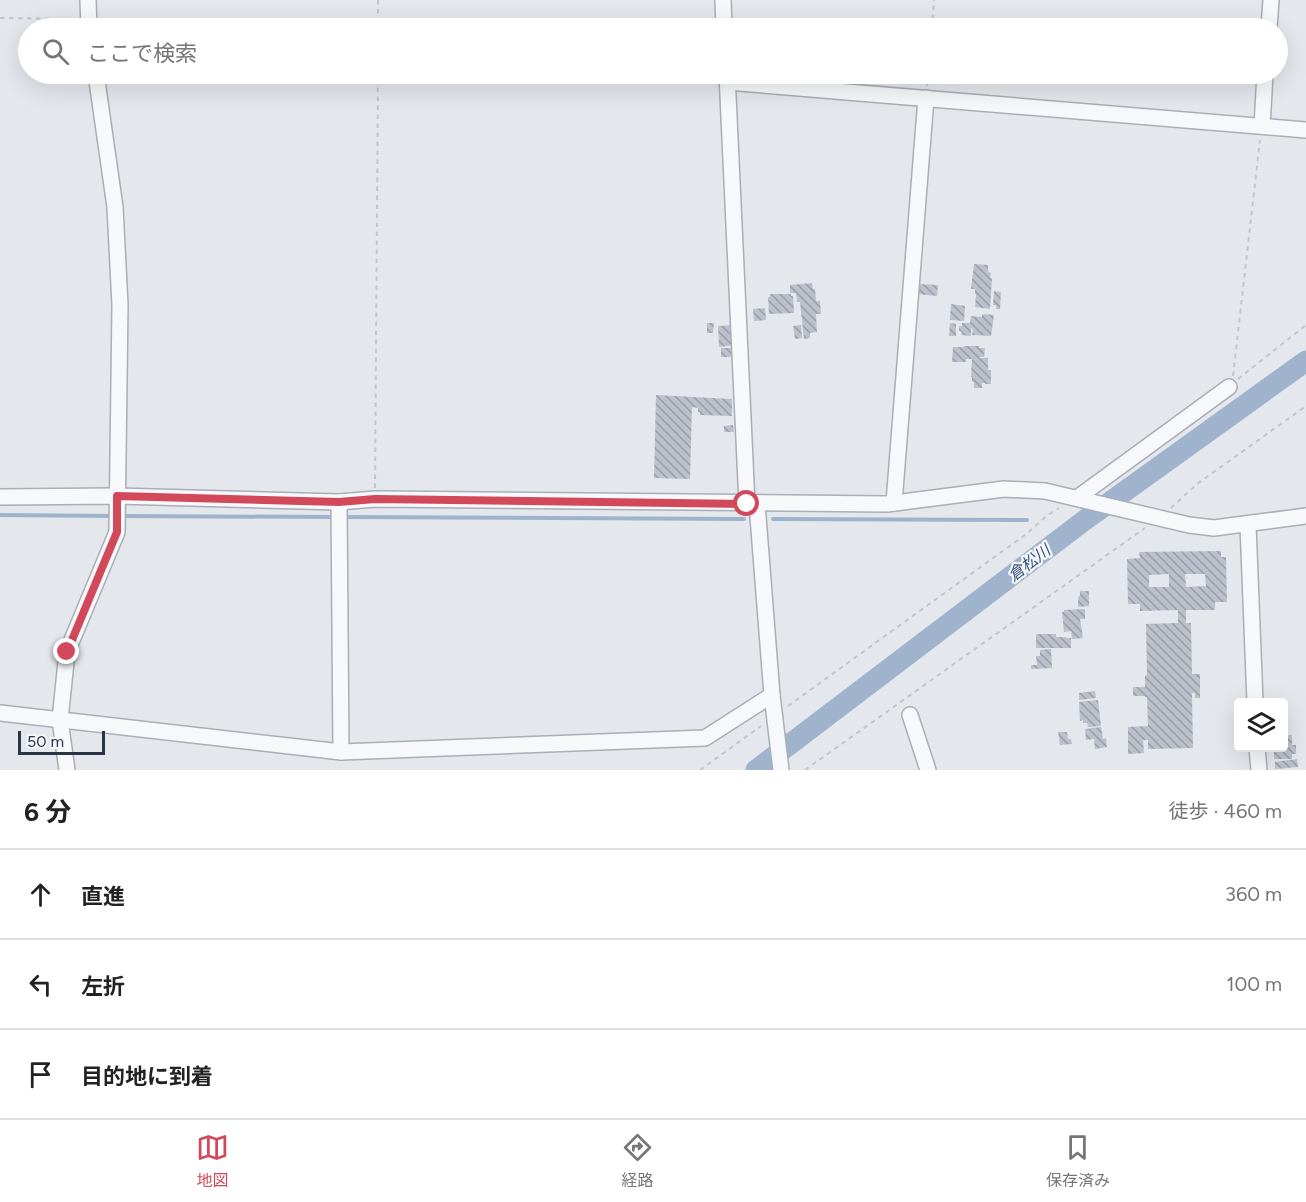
<!DOCTYPE html>
<html lang="ja">
<head>
<meta charset="utf-8">
<style>
	body { margin:0; font-family:Figtree,"Noto Sans JP",sans-serif; background:#f6f6f6; color:#222 }
	.controls { position:absolute; right:18px; bottom:18px; display:grid; overflow:hidden; border-radius:6px; box-shadow:0 6px 24px #0002 }
	.controls button { width:54px; height:54px; display:grid; place-items:center; padding:0; border:0; border-bottom:2px solid #e0e0e0; background:#fff; color:#222; font:30px sans-serif }
	.scale { position:absolute; left:18px; bottom:15px; width:87px; box-sizing:border-box; padding-left:6px; border:3px solid #2b3445; border-top:0; font-size:16px; line-height:21px; white-space:nowrap; color:#2b3445; -webkit-text-stroke:4px #f4f6f9; paint-order:stroke }
	.stop { position:absolute; width:18px; height:18px; margin:-14px; border:4px solid #d1495b; border-radius:50%; background:#fff }
	.stop.end { background:#d1495b; border-color:#fff; box-shadow:0 2px 6px #0008 }
	.list { margin:0; padding:0; list-style:none }
	h2 { display:flex; justify-content:space-between; align-items:center; height:78px; margin:0; padding:0 24px; font-size:26px }
	h2 small { font-size:20px; font-weight:400; color:#767676 }
	.list li { display:grid; grid-template-columns:39px 1fr auto; gap:18px; align-items:center; box-sizing:border-box; height:90px; padding:0 24px; border-top:2px solid #e0e0e0 }
	.list b { display:block; font-size:22px; white-space:nowrap }
	.list em { font-size:20px; font-style:normal; color:#767676 }
	.icon { flex:none; width:33px; height:33px; fill:none; stroke:currentColor; stroke-width:2; stroke-linecap:round; stroke-linejoin:round }
	.map { position:relative; flex:none; width:1306px; height:770px; overflow:hidden }
	.search { position:absolute; background:#fff; box-shadow:0 6px 24px #0002; left:18px; right:18px; top:18px; height:66px; display:flex; align-items:center; gap:15px; box-sizing:border-box; padding:0 21px; border-radius:33px; color:#767676; font-size:22px }
	.sheet { height:348px; background:#fff }
	nav { display:flex; justify-content:space-around; align-items:center; box-sizing:border-box; height:84px; border-top:2px solid #e0e0e0; background:#fff; font-size:16px; color:#767676 }
	nav a { display:grid; justify-items:center; gap:3px }
	nav .on { color:#d1495b }
	.map>svg:first-child { display:block }
</style>
</head>
<body>
<div class="map">
<svg width="1306" height="770" viewBox="0 0 1306 770">
	<defs>
		<pattern id="building-back-hatch" width="6" height="6" patternUnits="userSpaceOnUse" patternTransform="scale(1.5)"><rect width="6" height="6" fill="#bbc0ca"/><path d="M-1 5l2 2M0 0l6 6M5-1l2 2" fill="none" stroke="#989da6"/></pattern>
	</defs>
	<rect width="100%" height="100%" fill="#e4e7ec"/>
	<g fill="none" stroke-linecap="round" stroke-linejoin="round">
		<g stroke="#9fb4cc" stroke-width="4">
			<polyline points="0,515 113,516"/>
			<polyline points="121,516 335,517"/>
			<polyline points="343,517 744,519"/>
			<polyline points="773,519 1027,520"/>
		</g>
		<polyline stroke="#9fb4cc" stroke-width="21" points="756,770 1085,520 1306,361"/>
	</g>
	<g fill="url(#building-back-hatch)" fill-rule="evenodd">
		<polygon points="950,74 965,74 964,83 950,81"/>
		<polygon points="974,264 988,265 988,272 991,273 990,278 992,278 990,309 975,307 976,294 975,294 975,289 971,289"/>
		<polygon points="812,283 813,289 815,289 816,301 820,301 821,314 816,314 817,332 810,333 810,338 804,339 800,302 797,302 796,293 790,293 790,285"/>
		<polygon points="918,284 938,285 937,296 917,294"/>
		<polygon points="994,291 1001,292 1000,309 996,309 996,305 993,305"/>
		<polygon points="770,294 791,294 791,296 793,296 794,313 769,314 768,297 770,297"/>
		<polygon points="951,304 965,306 964,321 950,320"/>
		<polygon points="765,308 766,320 754,321 753,309"/>
		<polygon points="984,314 994,315 991,336 972,335 973,331 971,327 971,336 961,335 962,332 959,331 959,326 962,326 962,323 970,323 971,316 982,317 982,315"/>
		<polygon points="707,323 714,323 713,333 707,333"/>
		<polygon points="950,323 956,324 956,336 949,336"/>
		<polygon points="732,325 735,345 719,347 718,326"/>
		<polygon points="801,325 802,338 795,339 793,326"/>
		<polygon points="964,346 979,346 979,348 985,348 984,357 980,357 980,358 988,358 988,370 991,370 991,384 985,384 985,383 982,383 982,388 974,388 974,382 972,382 972,377 971,377 972,359 966,359 966,362 952,362 953,347 964,347"/>
		<rect x="721" y="348" width="12" height="9"/>
		<polygon points="656,395 732,399 732,416 700,415 700,412 698,412 698,408 692,407 690,479 654,478"/>
		<polygon points="733,425 734,432 724,432 724,426"/>
		<path d="M1221,551V557H1226L1227,602H1215V610H1186V623H1191L1192,674H1200V698H1195V693H1192L1193,748L1148,749V740H1143L1144,753L1128,754V727L1148,726L1147,697H1145V696H1133V687H1145V676L1147,675L1146,624L1178,623V610L1140,611V604H1128L1127,559L1140,558L1139,552ZM1169,574V587H1149V575ZM1185,574H1205L1206,586L1186,587Z"/>
		<polygon points="1080,591 1089,591 1089,606 1078,607 1078,598 1080,595"/>
		<polygon points="1085,609 1085,619 1080,619 1083,638 1072,639 1071,631 1064,632 1062,612 1064,612 1064,610"/>
		<polygon points="1036,634 1056,634 1056,637 1066,637 1066,638 1071,638 1071,648 1036,648"/>
		<polygon points="1051,649 1052,668 1031,669 1031,665 1037,665 1036,656 1040,656 1040,650"/>
		<polygon points="1095,691 1096,698 1079,700 1079,693"/>
		<polygon points="1098,700 1101,726 1088,727 1087,723 1083,723 1083,720 1080,721 1079,702"/>
		<polygon points="1101,727 1103,739 1106,738 1107,747 1095,749 1094,739 1086,740 1085,729"/>
		<polygon points="1058,732 1067,732 1068,739 1071,739 1072,744 1060,745"/>
		<polygon points="1284,735 1292,735 1292,745 1296,745 1296,754 1292,754 1292,759 1274,759 1274,752 1276,752 1276,748 1284,748"/>
		<polygon points="1297,759 1298,767 1275,769 1275,762"/>
	</g>
	<g fill="none" stroke-linecap="round" stroke-linejoin="round">
		<defs>
			<g id="minor">
				<polyline points="88,0 89,28"/>
				<polyline points="723,0 724,28"/>
				<polyline points="1269,28 1271,0"/>
				<polyline points="727,74 747,504"/>
				<polyline points="727,82 1306,130"/>
				<polyline points="1262,126 1265,74"/>
				<polyline points="0,497 117,496 339,502 375,499 887,504 1004,489 1045,491 1189,525 1214,528 1306,516"/>
				<polyline points="1077,498 1229,387"/>
				<polyline points="339,502 341,752"/>
				<polyline points="894,503 926,98"/>
				<polyline points="757,504 772,695 781,770"/>
				<polyline points="1248,525 1255,702"/>
				<polyline points="0,713 341,752 705,738 772,695"/>
				<polyline points="910,715 928,770"/>
				<polyline points="1257,748 1259,770"/>
				<polyline points="67,770 60,720 67,652 117,532 120,305 115,207 96,74"/>
			</g>
		</defs>
		<use href="#minor" stroke="#a9aeb7" stroke-width="18"/>
		<g stroke="#c2c5cb" stroke-width="2" stroke-dasharray="4.5 4.5" stroke-linecap="butt">
			<polyline points="378,0 378,28"/>
			<polyline points="0,18 76,19"/>
			<polyline points="102,19 378,21"/>
			<polyline points="932,28 934,0"/>
			<polyline points="379,79 716,82"/>
			<polyline points="927,86 928,74"/>
			<polyline points="1233,376 1260,140"/>
			<polyline points="1238,379 1306,325"/>
			<polyline points="375,488 378,74"/>
			<polyline points="1171,508 1197,484 1306,406"/>
			<polyline points="788,706 1025,535 1048,515 1059,508"/>
			<polyline points="700,770 761,726"/>
			<polyline points="805,770 1145,528"/>
		</g>
		<use href="#minor" stroke="#f7f8fa" stroke-width="15"/>
	</g>
	<g fill="none" stroke-linecap="round" stroke-linejoin="round">
		<polyline stroke="#d1495b" stroke-width="8" points="67,652 117,532 117,496 339,502 375,499 747,504"/>
	</g>
	<g text-anchor="middle" dominant-baseline="central" stroke-width="4.5" stroke-linejoin="round" paint-order="stroke">
		<g font-size="16" font-style="italic" fill="#34527a" stroke="#f4f6f9">
			<text transform="translate(1029 563) rotate(-37)">倉松川</text>
		</g>
	</g>
</svg>
<div class="controls">
<button><svg class="icon" aria-label="layers" viewBox="0 0 24 24"><path d="M12 4l9 5-9 5-9-5zM3 14l9 5 9-5"/></svg></button>
</div>
<div class="scale">50 m</div>
<div class="stop" style="left:747px;top:504px"></div>
<div class="stop end" style="left:67px;top:652px"></div>
<div class="search"><svg class="icon" aria-label="search" viewBox="0 0 24 24"><circle cx="10" cy="10" r="6"/><path d="M15 15l6 6"/></svg>ここで検索</div>
</div>
<section class="sheet">
<h2>6 分<small>徒歩 · 460 m</small></h2>
<ul class="list">
<li><svg class="icon" aria-label="ahead" viewBox="0 0 24 24"><path d="M12 20V5M6 11l6-6 6 6"/></svg><div><b>直進</b></div><em>360 m</em></li>
<li><svg class="icon" aria-label="left" viewBox="0 0 24 24"><path d="M17 20v-9H6M10 6l-5 5 5 5"/></svg><div><b>左折</b></div><em>100 m</em></li>
<li><svg class="icon" aria-label="arrive" viewBox="0 0 24 24"><path d="M6 21V4h12l-3 4 3 4H6"/></svg><div><b>目的地に到着</b></div></li>
</ul>
</section>
<nav>
<a class="on"><svg class="icon" aria-label="map" viewBox="0 0 24 24"><path d="M3 6l6-2 6 2 6-2v14l-6 2-6-2-6 2zM9 4v14M15 6v14"/></svg>地図</a>
<a><svg class="icon" aria-label="directions" viewBox="0 0 24 24"><path d="M12 3l9 9-9 9-9-9zM9 14v-3h6M13 9l2 2-2 2"/></svg>経路</a>
<a><svg class="icon" aria-label="saved" viewBox="0 0 24 24"><path d="M7 4h10v16l-5-4-5 4z"/></svg>保存済み</a>
</nav>
</body>
</html>
